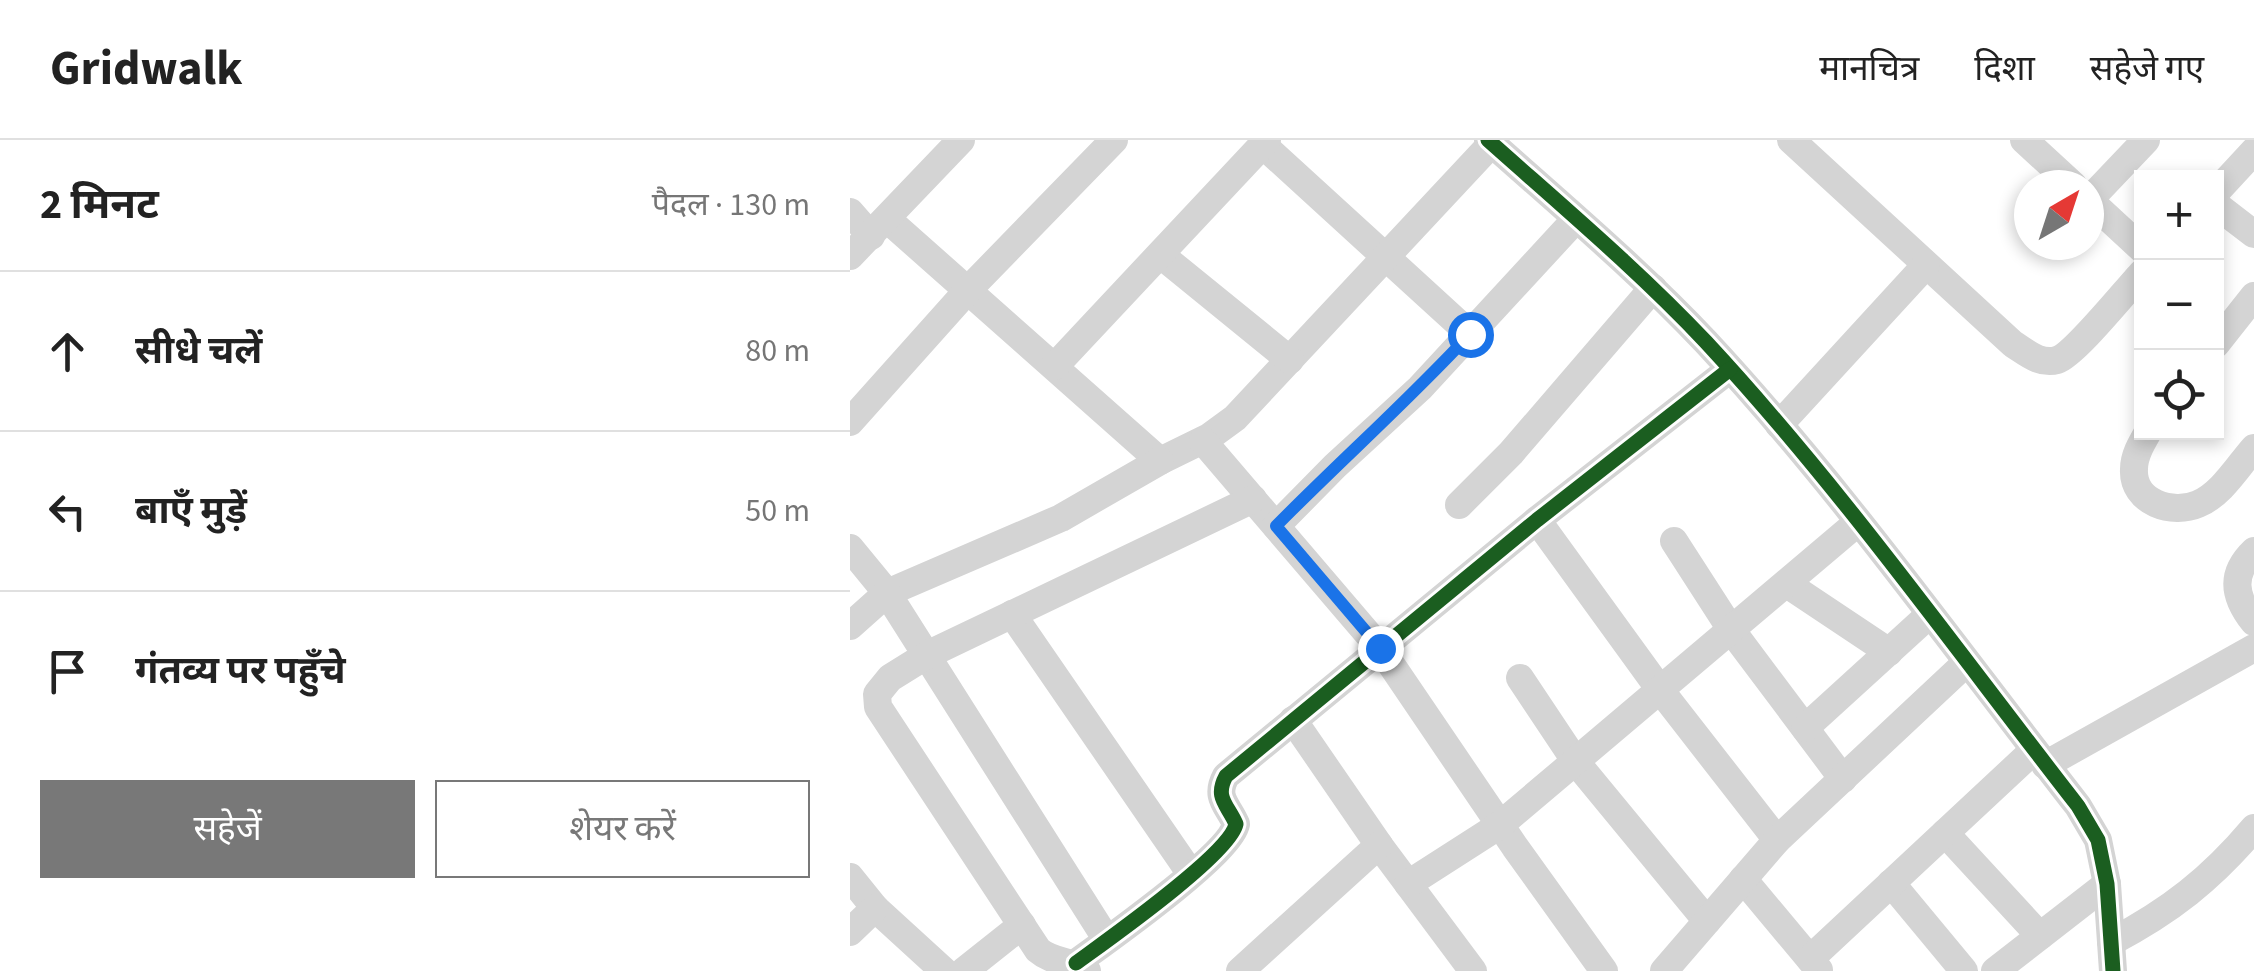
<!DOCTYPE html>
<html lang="hi">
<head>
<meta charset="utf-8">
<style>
	body { margin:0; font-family:"Source Sans 3","Noto Sans Devanagari",sans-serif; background:#f2f2f2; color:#222 }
	.controls { position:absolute; right:30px; top:30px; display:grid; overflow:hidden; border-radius:0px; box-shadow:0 5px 15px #0003 }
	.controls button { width:90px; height:90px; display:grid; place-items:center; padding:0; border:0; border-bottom:2px solid #e0e0e0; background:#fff; color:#222; font:50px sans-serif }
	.compass { position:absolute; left:1164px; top:30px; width:90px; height:90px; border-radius:50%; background:#fff; box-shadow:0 5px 15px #0003; rotate:39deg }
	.stop { position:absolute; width:30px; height:30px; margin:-22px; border:8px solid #1a73e8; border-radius:50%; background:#fff }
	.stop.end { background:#1a73e8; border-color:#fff; box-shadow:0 2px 10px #0008 }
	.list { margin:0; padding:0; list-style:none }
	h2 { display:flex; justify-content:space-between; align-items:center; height:130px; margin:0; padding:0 40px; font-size:42px }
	h2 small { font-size:32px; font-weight:400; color:#767676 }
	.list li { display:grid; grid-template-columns:65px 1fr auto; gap:30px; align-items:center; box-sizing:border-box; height:160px; padding:0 40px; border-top:2px solid #e0e0e0 }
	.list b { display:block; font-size:38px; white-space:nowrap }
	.list em { font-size:32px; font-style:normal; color:#767676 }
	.actions { display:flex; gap:20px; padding:30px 40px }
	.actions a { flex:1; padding:22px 0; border:2px solid #787878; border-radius:0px; text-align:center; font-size:35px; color:#787878 }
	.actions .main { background:#787878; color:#fff }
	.icon { flex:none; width:55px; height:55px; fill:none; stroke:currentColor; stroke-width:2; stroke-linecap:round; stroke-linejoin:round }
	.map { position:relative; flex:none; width:1404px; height:831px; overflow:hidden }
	header { display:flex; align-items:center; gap:60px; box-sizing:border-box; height:140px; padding:0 50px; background:#fff; border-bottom:2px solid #e0e0e0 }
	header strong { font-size:48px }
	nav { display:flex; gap:55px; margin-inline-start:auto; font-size:35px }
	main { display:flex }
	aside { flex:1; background:#fff }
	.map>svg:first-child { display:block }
</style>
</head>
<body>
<header>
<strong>Gridwalk</strong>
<nav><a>मानचित्र</a><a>दिशा</a><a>सहेजे गए</a></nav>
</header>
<main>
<aside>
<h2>2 मिनट<small>पैदल · 130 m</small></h2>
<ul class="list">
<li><svg class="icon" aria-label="ahead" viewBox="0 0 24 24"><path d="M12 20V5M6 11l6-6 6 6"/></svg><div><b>सीधे चलें</b></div><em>80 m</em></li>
<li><svg class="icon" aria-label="left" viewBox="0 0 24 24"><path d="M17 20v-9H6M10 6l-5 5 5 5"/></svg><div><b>बाएँ मुड़ें</b></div><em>50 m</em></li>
<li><svg class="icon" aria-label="arrive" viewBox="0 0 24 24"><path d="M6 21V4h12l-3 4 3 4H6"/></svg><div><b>गंतव्य पर पहुँचे</b></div></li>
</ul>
<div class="actions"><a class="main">सहेजें</a><a>शेयर करें</a></div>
</aside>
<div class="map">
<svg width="1404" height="831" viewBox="0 0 1404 831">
	<rect width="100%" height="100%" fill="#fff"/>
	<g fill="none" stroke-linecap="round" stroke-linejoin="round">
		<g stroke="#d4d4d4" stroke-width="28">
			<path d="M638,0C712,66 788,130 856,202C989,345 1107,511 1228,666L1248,700L1257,744L1263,831"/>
			<path d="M941,0L1163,204C1176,212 1190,225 1207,220C1224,215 1276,150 1292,133"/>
			<polyline points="1174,0 1223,45"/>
			<polyline points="413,5 620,194"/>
			<polyline points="1366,52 1404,11"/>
			<polyline points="1239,60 1296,0"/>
			<polyline points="1239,60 1292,109"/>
			<polyline points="1366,65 1404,94"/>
			<polyline points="0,72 21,96"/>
			<polyline points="37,79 310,321 359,297 385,278 645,0"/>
			<polyline points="0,116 111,0"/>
			<polyline points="312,116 440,220"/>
			<polyline points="1366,204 1404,156"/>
			<polyline points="205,226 417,0"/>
			<polyline points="0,282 118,150 264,0"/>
			<polyline points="929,285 1076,125"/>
			<path d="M1298,292C1291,304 1284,316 1284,329C1282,363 1323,375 1348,364C1371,355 1388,326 1404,308"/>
			<polyline points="353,301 530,508 665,707 754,831"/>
			<polyline points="609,365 661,313 803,148"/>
			<polyline points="687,380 811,551 927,700"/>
			<polyline points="426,386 485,326 570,248 726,79"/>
			<polyline points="824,401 882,491 993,639"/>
			<polyline points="0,408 37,453 211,378 310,321"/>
			<path d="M1404,411C1380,434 1384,457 1404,482"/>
			<polyline points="937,444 1039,512"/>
			<polyline points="162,474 341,734"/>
			<polyline points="0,486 37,453 257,800"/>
			<polyline points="670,538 726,622 857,781"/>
			<polyline points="443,580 529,705 623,831"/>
			<polyline points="955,588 1079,475"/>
			<polyline points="1195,625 1404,508"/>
			<polyline points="1095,693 1190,796"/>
			<polyline points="0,737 25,768 94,831"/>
			<polyline points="893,739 969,830"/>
			<polyline points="1041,743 1114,831"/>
			<polyline points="558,744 650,685 1007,383"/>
			<polyline points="0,792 25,768"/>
			<path d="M1261,802C1320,771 1361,739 1404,688"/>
			<polyline points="960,819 1184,610"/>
			<path d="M226,823C256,801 380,714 386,684C378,665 364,658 376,636L687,380L880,229"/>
			<polyline points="114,831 172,785"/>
			<path d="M237,831C221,820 203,823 188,810L28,567L27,554L40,538L77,515L403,359"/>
			<polyline points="390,831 529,705"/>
			<polyline points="814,831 927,700 1116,523"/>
			<polyline points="1145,831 1257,744"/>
		</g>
		<defs>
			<g id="cycleway">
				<path d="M638,0C712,66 788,130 856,202C989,345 1107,511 1228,666L1248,700L1257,744L1263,831"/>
				<path d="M226,823C256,801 380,714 386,684C378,665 364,658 376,636L687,380L880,229"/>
			</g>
		</defs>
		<use href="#cycleway" stroke="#fff" stroke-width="21"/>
		<use href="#cycleway" stroke="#1b5e20" stroke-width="15"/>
	</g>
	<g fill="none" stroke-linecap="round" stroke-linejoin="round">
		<path stroke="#1a73e8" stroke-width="12" d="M530,508L426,386C490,321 558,261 620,194"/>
	</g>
</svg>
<div class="controls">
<button>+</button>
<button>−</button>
<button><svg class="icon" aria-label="locate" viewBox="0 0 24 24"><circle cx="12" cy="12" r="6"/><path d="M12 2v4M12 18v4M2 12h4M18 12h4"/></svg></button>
</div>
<svg class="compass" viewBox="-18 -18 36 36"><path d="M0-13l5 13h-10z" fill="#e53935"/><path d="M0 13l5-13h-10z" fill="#767676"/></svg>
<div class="stop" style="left:620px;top:194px"></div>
<div class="stop end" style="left:530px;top:508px"></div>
</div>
</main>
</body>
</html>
